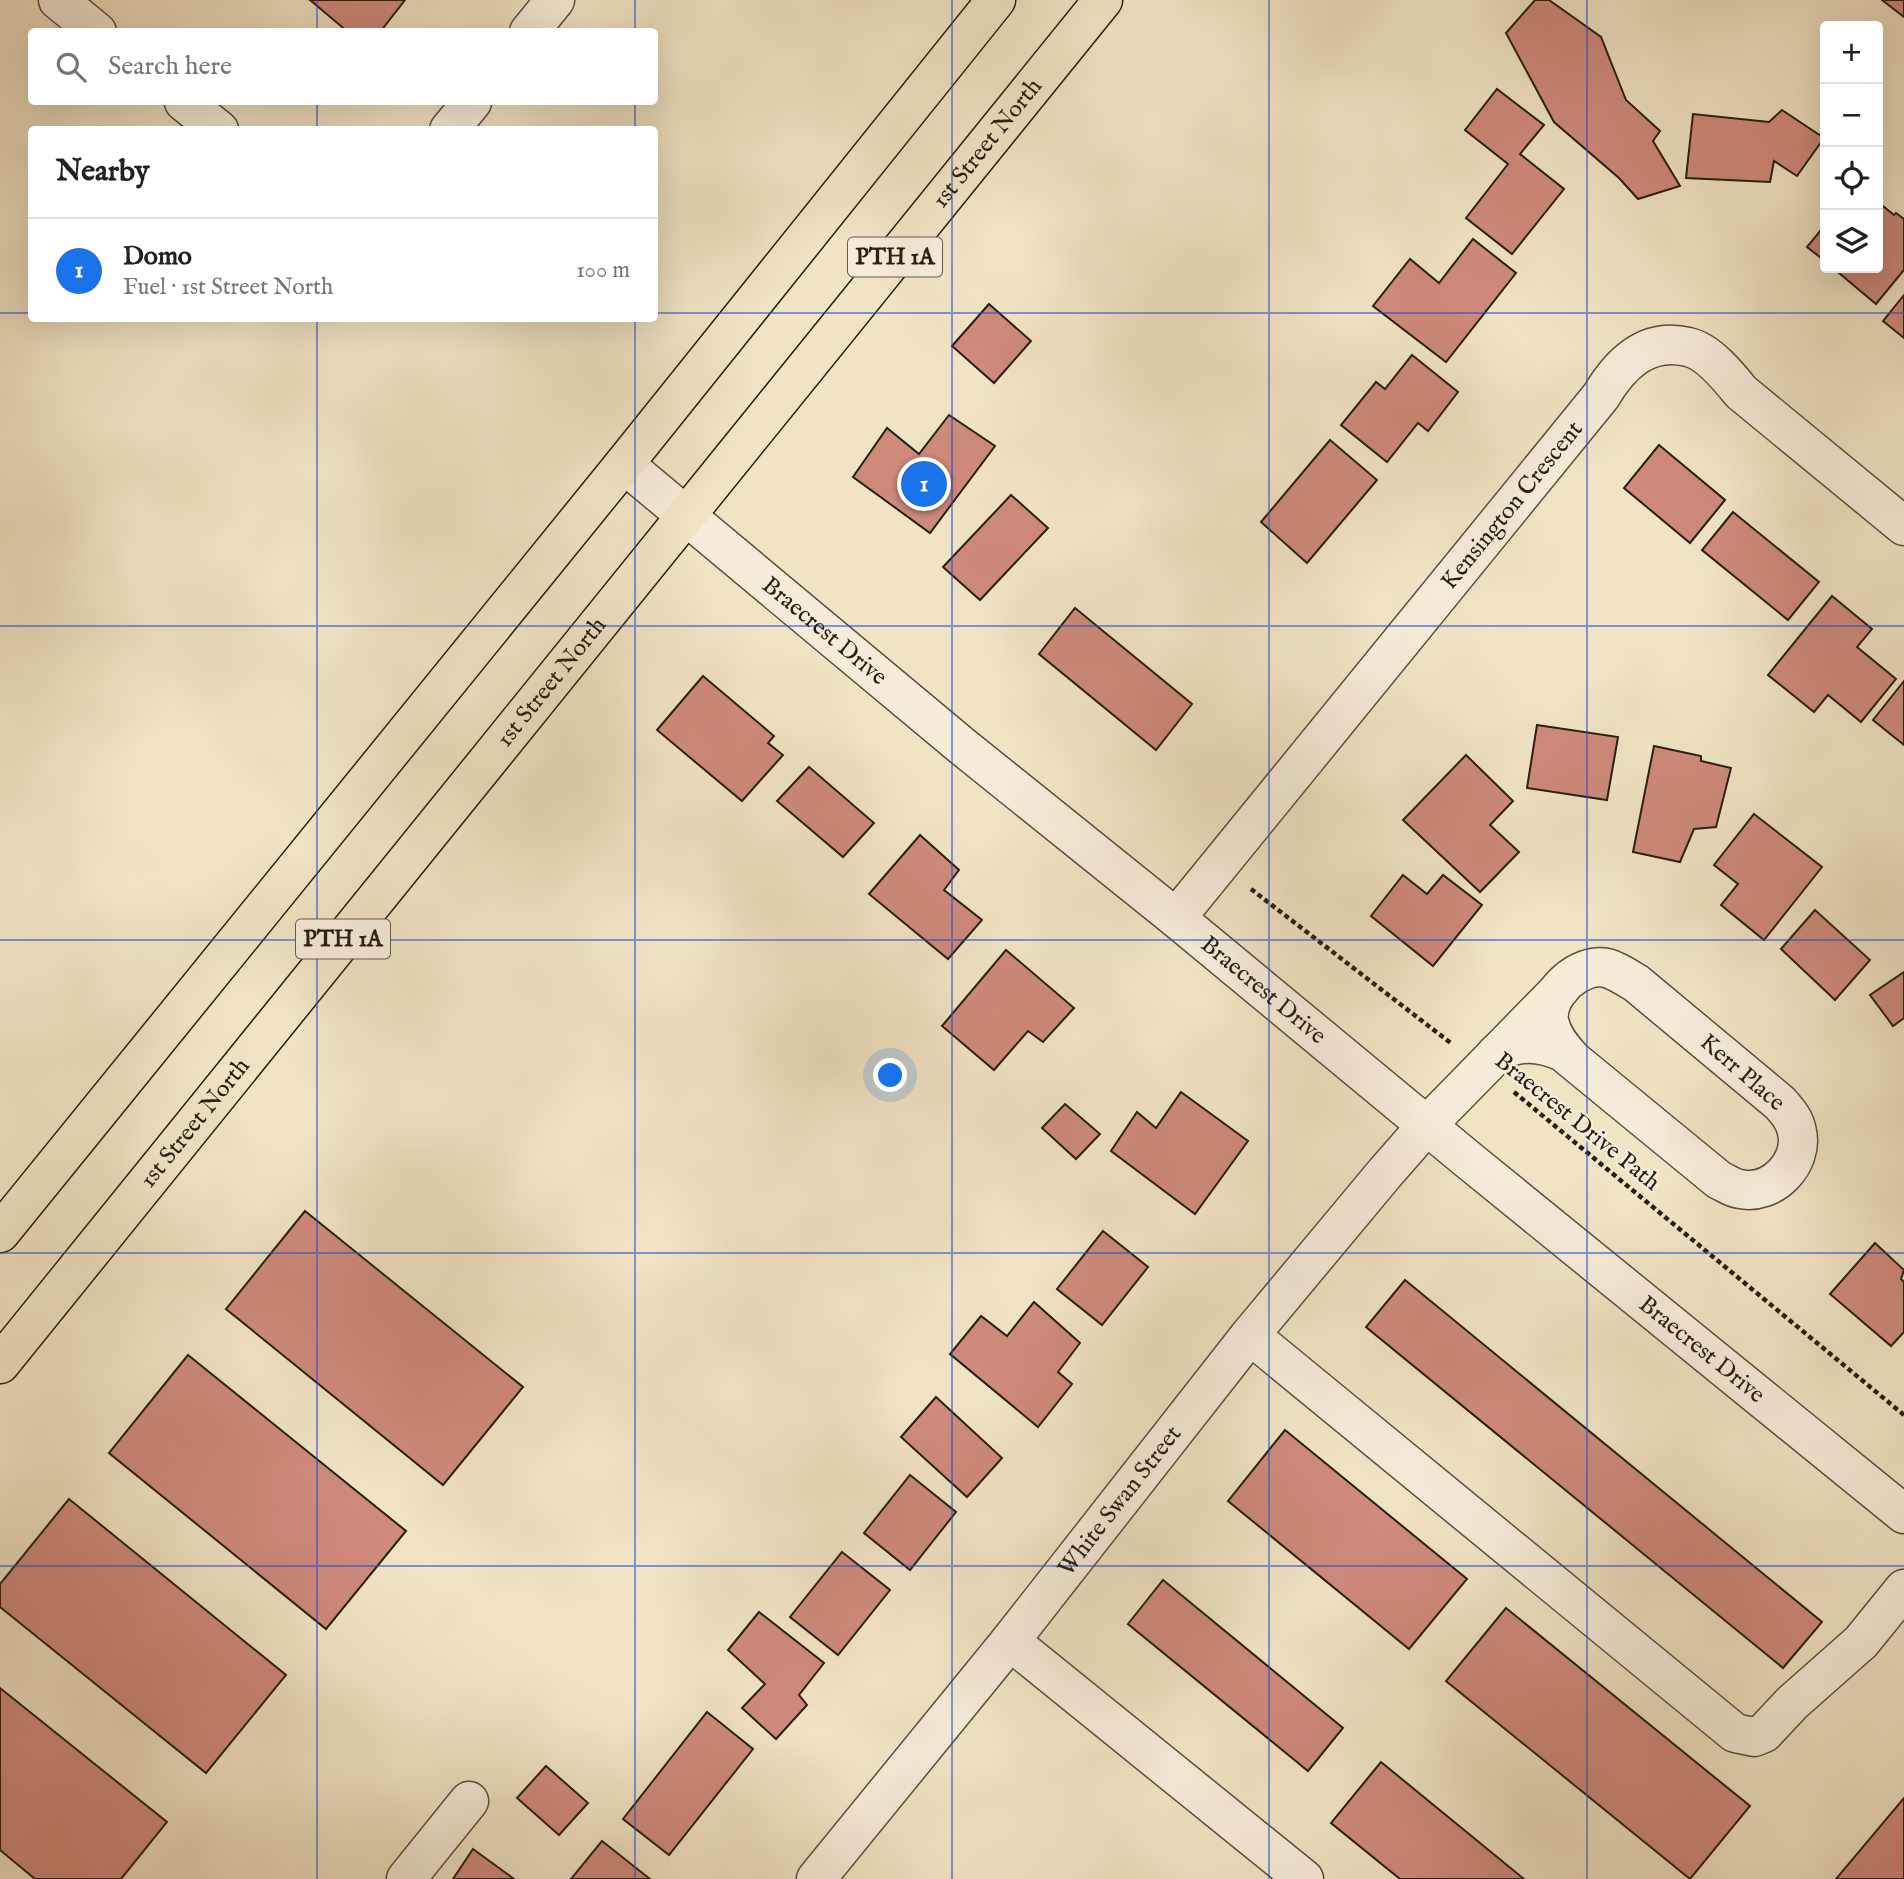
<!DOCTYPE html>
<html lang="en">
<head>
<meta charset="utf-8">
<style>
	body { margin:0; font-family:"IM FELL English",serif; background:#f2f2f2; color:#202124 }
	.controls { position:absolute; right:21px; top:21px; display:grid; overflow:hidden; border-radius:7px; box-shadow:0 7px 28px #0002 }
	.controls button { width:63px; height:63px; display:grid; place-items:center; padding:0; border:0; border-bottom:2px solid #e0e0e0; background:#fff; color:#202124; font:35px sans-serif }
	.you { position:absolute; left:891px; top:1076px; width:24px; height:24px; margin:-18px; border:5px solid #fff; border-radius:50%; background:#1a73e8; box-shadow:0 0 0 10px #1a73e833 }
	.badge { display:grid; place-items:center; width:46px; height:46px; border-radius:50%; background:#1a73e8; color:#fff; font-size:23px; font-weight:700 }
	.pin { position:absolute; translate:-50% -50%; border:4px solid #fff; box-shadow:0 2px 7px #0006 }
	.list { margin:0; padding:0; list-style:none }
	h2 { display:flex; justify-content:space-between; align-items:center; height:91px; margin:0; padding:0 28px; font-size:30px }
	h2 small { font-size:23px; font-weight:400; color:#757577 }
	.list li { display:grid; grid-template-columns:46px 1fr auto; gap:21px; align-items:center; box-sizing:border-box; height:105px; padding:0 28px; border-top:2px solid #e0e0e0 }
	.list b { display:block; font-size:26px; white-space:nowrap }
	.list p { margin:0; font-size:23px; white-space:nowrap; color:#757577 }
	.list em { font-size:23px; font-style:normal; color:#757577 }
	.icon { flex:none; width:38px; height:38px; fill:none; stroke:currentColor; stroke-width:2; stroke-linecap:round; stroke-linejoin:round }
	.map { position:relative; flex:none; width:1904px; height:1879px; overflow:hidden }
	.search { position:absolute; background:#fff; box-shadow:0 7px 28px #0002; left:28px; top:28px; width:630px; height:77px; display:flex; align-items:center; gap:18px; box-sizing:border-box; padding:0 24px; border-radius:7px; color:#757577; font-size:26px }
	.panel { position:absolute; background:#fff; box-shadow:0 7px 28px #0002; left:28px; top:126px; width:630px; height:196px; border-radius:7px }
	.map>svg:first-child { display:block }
</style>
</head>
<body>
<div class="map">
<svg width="1904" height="1879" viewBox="0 0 1904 1879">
	<rect width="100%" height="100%" fill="#f1e4c5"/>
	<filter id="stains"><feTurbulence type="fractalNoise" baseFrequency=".00286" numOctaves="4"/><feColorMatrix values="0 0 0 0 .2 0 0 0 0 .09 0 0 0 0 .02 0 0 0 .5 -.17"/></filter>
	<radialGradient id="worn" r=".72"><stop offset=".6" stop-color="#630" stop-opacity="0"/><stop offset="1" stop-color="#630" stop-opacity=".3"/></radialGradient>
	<g fill="#cf8a7c" stroke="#261e12" stroke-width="2">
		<polygon points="310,0 405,0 380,32 348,32"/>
		<polygon points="1535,0 1549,0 1601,37 1626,100 1660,131 1653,141 1680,186 1638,199 1619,178 1554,122 1506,33"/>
		<polygon points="1882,0 1904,0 1904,17"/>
		<polygon points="1497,89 1544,125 1520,154 1564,189 1512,254 1466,218 1508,164 1465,130"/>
		<polygon points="1782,110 1824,138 1797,176 1774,161 1770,182 1686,178 1693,114 1769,122"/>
		<polygon points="1878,202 1894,215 1896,213 1904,219 1904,270 1876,304 1833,268 1878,268"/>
		<polygon points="1825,225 1825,261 1807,247"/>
		<polygon points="1473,239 1516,273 1446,362 1373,306 1410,259 1439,283"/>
		<polygon points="1904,295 1904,338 1883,321"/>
		<polygon points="989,304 1031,341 994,383 952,346"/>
		<polygon points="1412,355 1458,392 1428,431 1418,423 1387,462 1341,425 1376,382 1385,389"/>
		<polygon points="949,415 995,446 930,533 853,477 887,428 919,454"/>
		<polygon points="1330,440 1377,480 1307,563 1261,522"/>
		<polygon points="1659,445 1725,500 1690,543 1624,488"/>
		<polygon points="1011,495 1048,528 980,600 943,567"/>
		<polygon points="1733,512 1819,582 1788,620 1702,550"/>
		<polygon points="1832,596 1872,629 1857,647 1896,679 1861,722 1828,695 1814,712 1768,675"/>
		<polygon points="1075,608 1192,704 1156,750 1039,654"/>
		<polygon points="703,676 774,736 768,743 783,755 742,801 657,730"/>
		<polygon points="1904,681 1904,745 1873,720"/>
		<polygon points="1537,725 1618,737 1607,800 1527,788"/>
		<polygon points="1654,746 1701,756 1701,761 1731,768 1716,827 1694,829 1680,862 1633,852"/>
		<polygon points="1466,755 1513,801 1490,825 1519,852 1480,892 1403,820"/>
		<polygon points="809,767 874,823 843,857 777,801"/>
		<polygon points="1754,814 1822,867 1764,940 1721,905 1738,884 1714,865"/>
		<polygon points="920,835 959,870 944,890 982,920 948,959 869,894"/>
		<polygon points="1403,875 1427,894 1443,875 1482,905 1433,966 1371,916"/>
		<polygon points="1815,910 1870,960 1835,1000 1781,949"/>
		<polygon points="1006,950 1074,1008 1043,1042 1028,1031 994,1070 942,1026"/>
		<polygon points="1904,972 1904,1018 1893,1026 1870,995"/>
		<polygon points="1181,1092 1248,1141 1195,1214 1111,1151 1137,1112 1156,1128"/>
		<polygon points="1065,1104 1100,1134 1076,1159 1042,1128"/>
		<polygon points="305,1211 523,1387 443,1485 226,1309"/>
		<polygon points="1103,1231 1148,1267 1102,1325 1057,1289"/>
		<polygon points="1875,1243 1904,1270 1901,1279 1904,1282 1904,1332 1891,1346 1830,1294"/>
		<polygon points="1405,1280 1822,1622 1783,1668 1366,1327"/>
		<polygon points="1034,1302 1080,1343 1058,1372 1072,1384 1038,1427 950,1354 981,1316 1007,1336"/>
		<polygon points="188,1355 406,1531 326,1629 109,1453"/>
		<polygon points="936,1397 1002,1458 967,1497 901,1437"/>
		<polygon points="1285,1430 1467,1579 1409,1649 1228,1501"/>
		<polygon points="910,1475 956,1512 910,1570 864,1533"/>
		<polygon points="69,1499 286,1675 206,1773 0,1607 0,1584"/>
		<polygon points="842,1552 890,1590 838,1655 790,1617"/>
		<polygon points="1163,1580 1343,1728 1308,1771 1128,1624"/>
		<polygon points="1506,1608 1750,1806 1690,1879 1446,1681"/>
		<polygon points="759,1612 824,1663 799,1695 807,1705 776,1739 742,1708 765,1684 728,1650"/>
		<polygon points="0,1688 167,1822 121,1879 35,1879 0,1850"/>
		<polygon points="707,1712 753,1749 669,1855 623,1819"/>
		<polygon points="1381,1762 1524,1879 1400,1879 1331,1823"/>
		<polygon points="546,1766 588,1803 559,1835 517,1798"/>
		<polygon points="1904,1798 1904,1879 1836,1879"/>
		<polygon points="602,1841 650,1879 571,1879"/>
		<polygon points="473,1849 514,1879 453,1879"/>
	</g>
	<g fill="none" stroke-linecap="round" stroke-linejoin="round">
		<defs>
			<g id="minor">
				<polyline points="58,0 97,32"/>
				<polyline points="529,32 555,0"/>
				<polyline points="184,102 219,130"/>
				<polyline points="449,130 472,102"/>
				<path id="s1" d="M624,464L962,746L1176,918L1466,1158L1904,1514"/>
				<path id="s2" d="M1176,918L1601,396C1620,364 1647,337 1688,347C1708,351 1729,377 1741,392L1904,526"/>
				<path d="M1496,1054C1517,1039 1541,1042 1563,1052L1719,1180C1726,1183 1732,1188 1740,1189C1772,1196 1804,1163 1797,1132C1795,1120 1788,1112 1780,1103L1636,983C1626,977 1617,971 1607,968C1580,962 1545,993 1549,1021C1552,1036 1561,1047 1571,1058"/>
				<polyline points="1250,1335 1735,1733 1754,1737 1764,1733 1792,1703 1861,1642 1904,1589"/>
				<polyline points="1010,1641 1304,1879"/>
				<polyline points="406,1879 469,1801"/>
				<path id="s3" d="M816,1879L1010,1641L1250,1335L1385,1173L1427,1125L1561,988"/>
			</g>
			<g id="major">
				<polyline points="0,1233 624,464 996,0"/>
				<path id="s4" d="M0,1364L1103,0"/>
			</g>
		</defs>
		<use href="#minor" stroke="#59503f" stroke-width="41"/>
		<use href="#major" stroke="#261e12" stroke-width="41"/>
		<g stroke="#261e12" stroke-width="4.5" stroke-dasharray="5 3.5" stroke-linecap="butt">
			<polyline points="1251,889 1452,1044"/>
			<polyline points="1514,1092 1904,1415"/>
		</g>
		<use href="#minor" stroke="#f6edd9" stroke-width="38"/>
		<use href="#major" stroke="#f1e4c5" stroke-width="38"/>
	</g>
	<path fill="none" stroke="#1d4ed8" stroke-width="2" stroke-opacity="0.55" d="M317,0V32M635,0V32M952,0V1879M1269,0V1879M1587,0V1879M317,102V130M635,102V130M0,313H32M654,313H1904M317,318V1879M635,318V1879M0,626H1904M0,940H1904M0,1253H1904M0,1566H1904"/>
	<g text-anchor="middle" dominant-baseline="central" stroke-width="5" stroke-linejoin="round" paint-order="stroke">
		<g fill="#f6edd9" stroke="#645c4e" stroke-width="2">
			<rect x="848" y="237.5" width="94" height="39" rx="5"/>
			<rect x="296" y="919.5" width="94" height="39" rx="5"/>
		</g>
		<g font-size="23" font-weight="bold" fill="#261e12">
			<text x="895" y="257">PTH 1A</text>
			<text x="343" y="939">PTH 1A</text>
		</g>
		<g font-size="24" fill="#261e12" stroke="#f6edd9">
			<text stroke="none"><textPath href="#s4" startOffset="1570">1st Street North</textPath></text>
			<text stroke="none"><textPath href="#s2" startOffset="532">Kensington Crescent</textPath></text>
			<text stroke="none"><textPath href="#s1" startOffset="261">Braecrest Drive</textPath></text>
			<text stroke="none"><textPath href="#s4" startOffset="877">1st Street North</textPath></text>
			<text stroke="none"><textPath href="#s1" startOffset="828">Braecrest Drive</textPath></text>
			<text transform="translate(1742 1073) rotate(41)">Kerr Place</text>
			<text transform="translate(1577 1122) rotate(39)">Braecrest Drive Path</text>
			<text stroke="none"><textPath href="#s4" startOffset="310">1st Street North</textPath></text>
			<text stroke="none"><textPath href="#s1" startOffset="1395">Braecrest Drive</textPath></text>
			<text stroke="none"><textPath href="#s3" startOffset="485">White Swan Street</textPath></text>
		</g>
	</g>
	<rect width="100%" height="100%" filter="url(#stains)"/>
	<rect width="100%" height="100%" fill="url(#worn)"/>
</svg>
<div class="controls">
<button>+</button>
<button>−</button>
<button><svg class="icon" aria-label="locate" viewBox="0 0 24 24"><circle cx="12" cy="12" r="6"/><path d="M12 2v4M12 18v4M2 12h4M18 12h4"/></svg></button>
<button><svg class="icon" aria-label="layers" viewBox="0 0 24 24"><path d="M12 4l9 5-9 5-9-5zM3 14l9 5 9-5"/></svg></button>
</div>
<div class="you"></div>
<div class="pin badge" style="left:924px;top:484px">1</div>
<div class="search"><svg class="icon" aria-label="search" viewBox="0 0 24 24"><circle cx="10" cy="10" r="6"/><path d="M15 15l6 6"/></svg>Search here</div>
<section class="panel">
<h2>Nearby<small></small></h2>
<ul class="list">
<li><span class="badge">1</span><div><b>Domo</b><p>Fuel · 1st Street North</p></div><em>100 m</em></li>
</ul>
</section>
</div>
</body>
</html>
